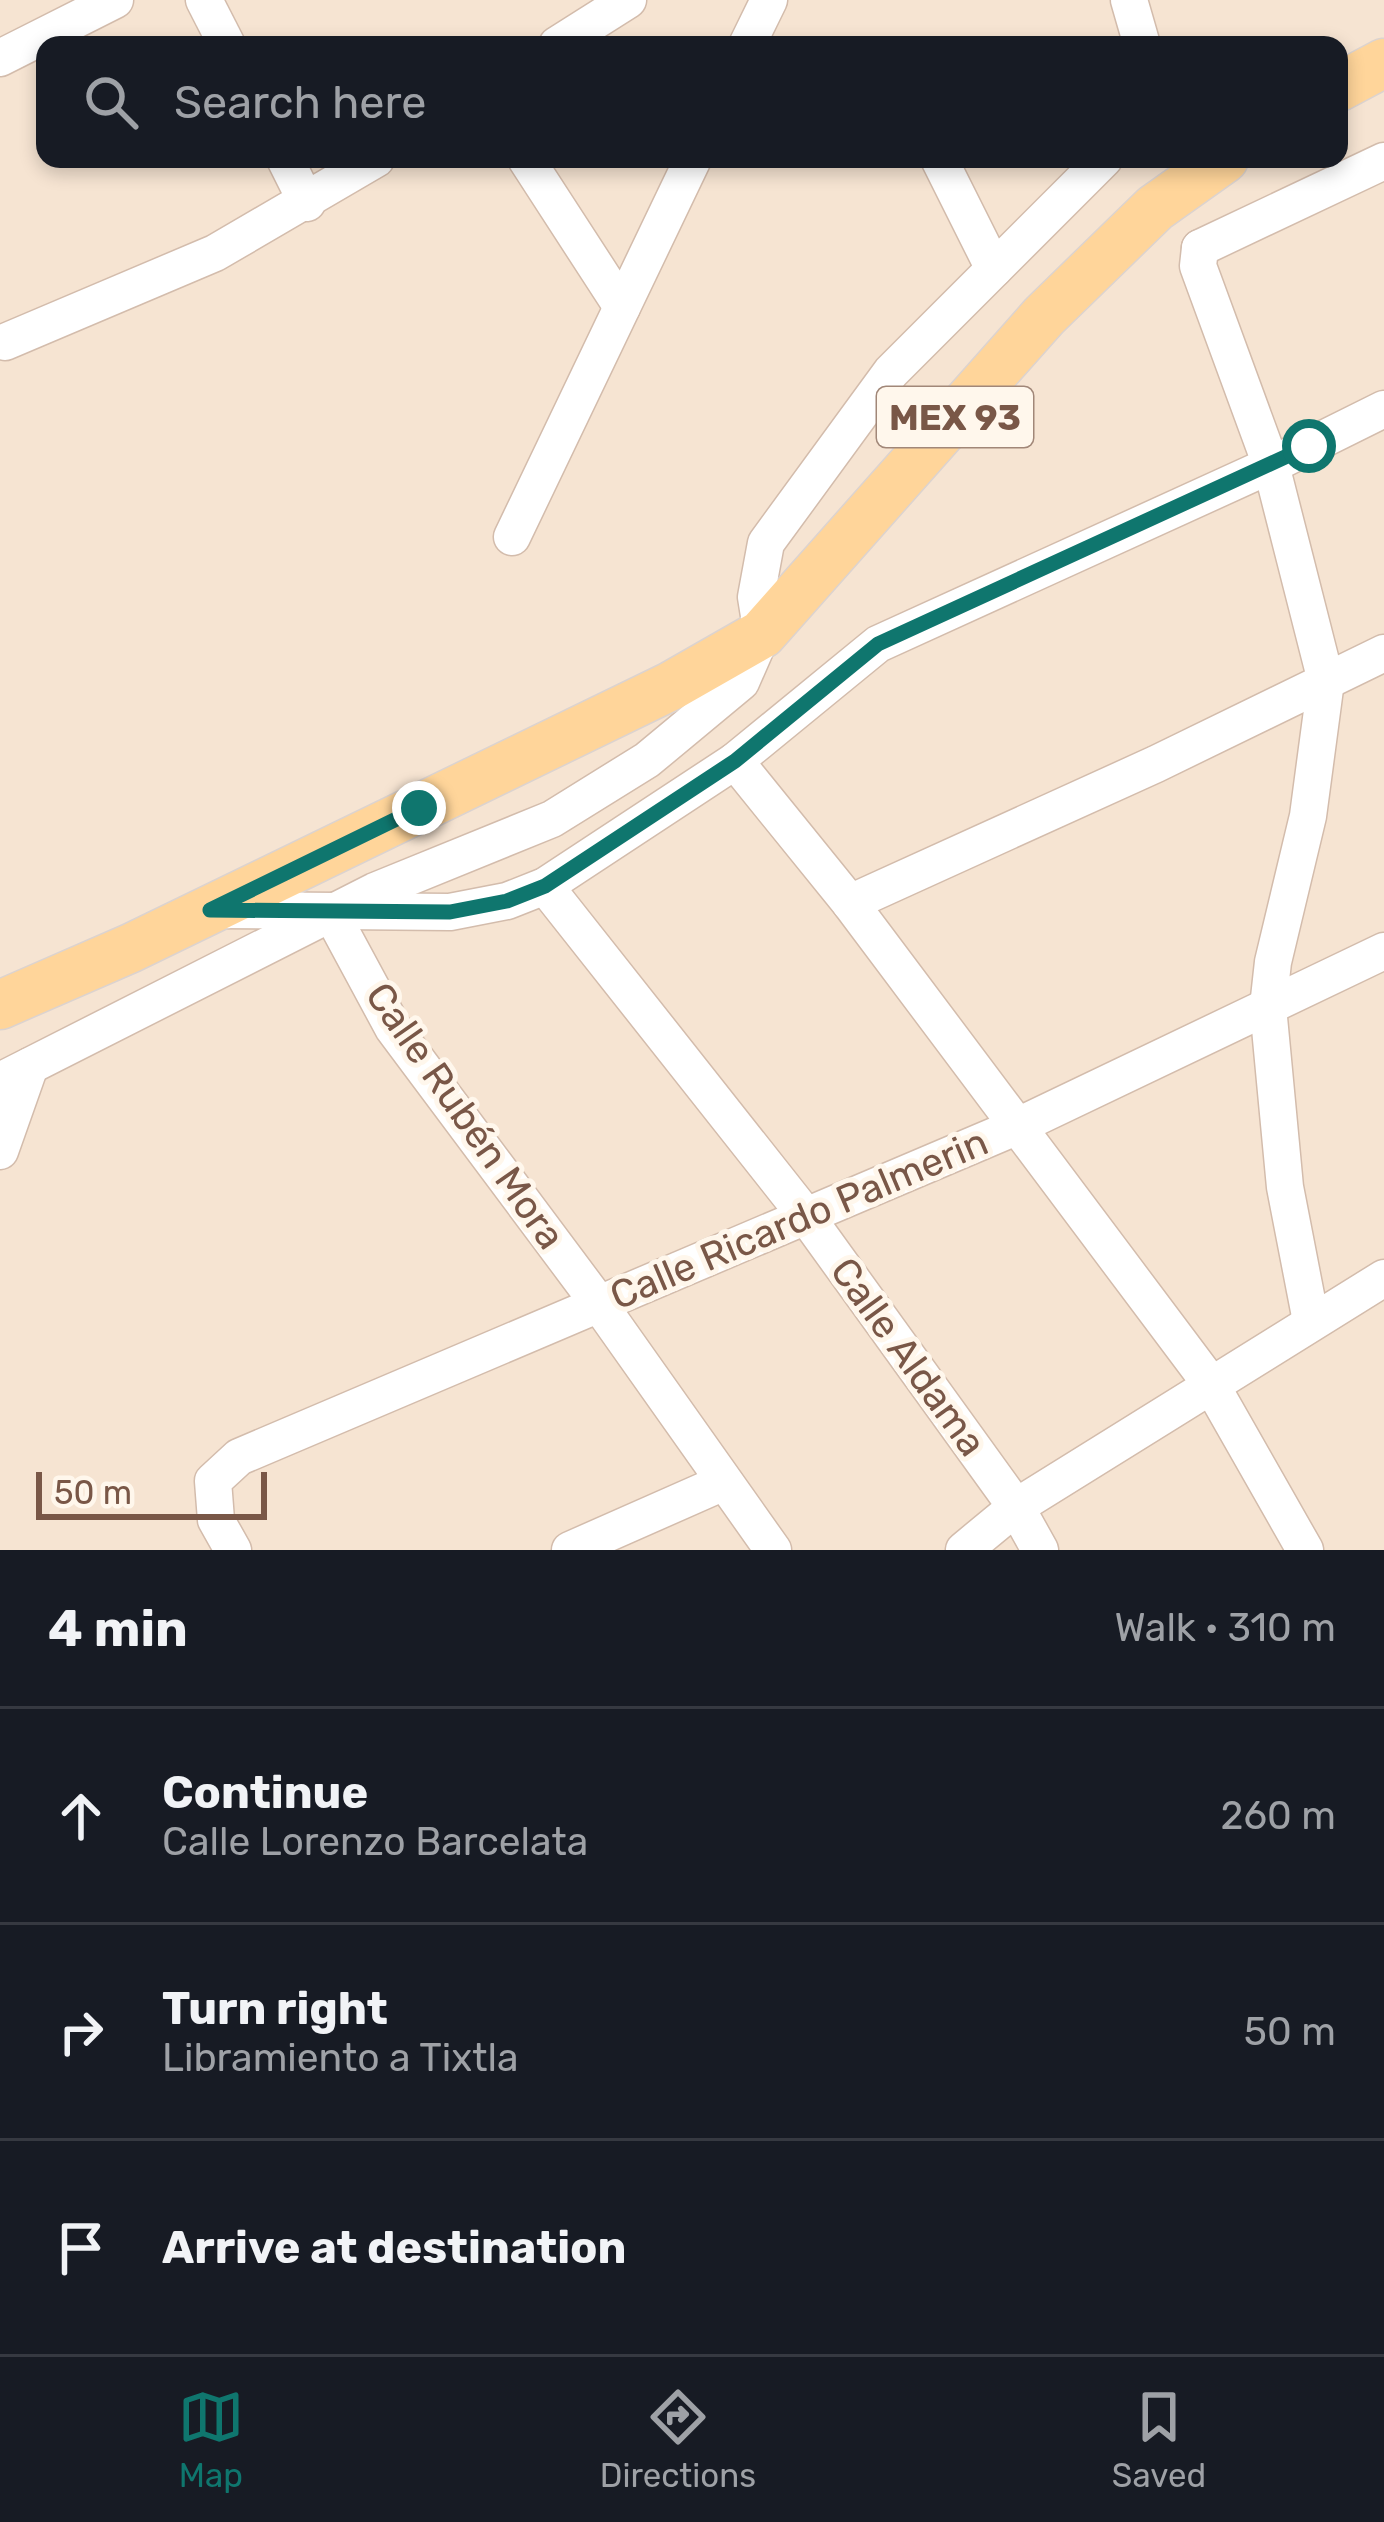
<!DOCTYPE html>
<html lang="en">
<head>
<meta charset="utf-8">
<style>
	body { margin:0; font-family:Rubik,sans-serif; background:#242831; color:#f1f3f6 }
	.scale { position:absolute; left:36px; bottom:30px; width:231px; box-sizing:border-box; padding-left:12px; border:6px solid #795747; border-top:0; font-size:33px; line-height:42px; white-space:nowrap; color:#795747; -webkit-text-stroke:9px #fff7ec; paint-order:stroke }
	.stop { position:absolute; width:36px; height:36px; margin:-27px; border:9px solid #0f766e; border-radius:50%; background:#fff }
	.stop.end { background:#0f766e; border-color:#fff; box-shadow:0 3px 12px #0008 }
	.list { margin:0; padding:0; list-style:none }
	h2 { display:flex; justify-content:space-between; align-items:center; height:156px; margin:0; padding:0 48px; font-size:51px }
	h2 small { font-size:39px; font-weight:400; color:#9ea1a6 }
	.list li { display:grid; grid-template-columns:78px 1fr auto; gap:36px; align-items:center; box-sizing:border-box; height:216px; padding:0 48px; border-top:3px solid #363941 }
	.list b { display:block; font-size:45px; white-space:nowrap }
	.list p { margin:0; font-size:39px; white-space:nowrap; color:#9ea1a6 }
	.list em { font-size:39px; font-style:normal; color:#9ea1a6 }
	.icon { flex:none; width:66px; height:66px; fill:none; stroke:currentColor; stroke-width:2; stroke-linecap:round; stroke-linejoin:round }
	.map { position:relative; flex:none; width:1384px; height:1550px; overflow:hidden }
	.search { position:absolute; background:#171b24; box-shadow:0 6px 18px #0003; left:36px; right:36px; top:36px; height:132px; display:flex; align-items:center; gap:30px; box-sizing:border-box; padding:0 42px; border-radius:24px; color:#9ea1a6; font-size:45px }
	.sheet { height:804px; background:#171b24 }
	nav { display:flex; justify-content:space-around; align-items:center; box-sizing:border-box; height:168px; border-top:3px solid #363941; background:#171b24; font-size:33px; color:#9ea1a6 }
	nav a { display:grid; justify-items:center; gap:6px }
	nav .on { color:#0f766e }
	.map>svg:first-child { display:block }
</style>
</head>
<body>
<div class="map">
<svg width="1384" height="1550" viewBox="0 0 1384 1550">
	<rect width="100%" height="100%" fill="#fef3e4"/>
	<path fill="#f6e4d2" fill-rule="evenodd" d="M0,0H1384V1550H0ZM45,45H1339V159H45Z"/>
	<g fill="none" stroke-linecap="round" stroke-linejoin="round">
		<defs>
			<g id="minor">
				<polyline points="204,0 227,45"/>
				<polyline points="1129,0 1142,45"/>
				<polyline points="557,45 628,0"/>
				<polyline points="747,45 769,0"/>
				<polyline points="0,58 115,0"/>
				<polyline points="285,159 307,203"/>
				<polyline points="526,159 622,307"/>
				<polyline points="939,159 994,269"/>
				<polyline points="1200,248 1198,266 1271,465 1326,681 1308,816 1273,962 1268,1007 1285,1187 1311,1321"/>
				<polyline points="1200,248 1384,161"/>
				<polyline points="5,342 215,253 376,159"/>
				<polyline points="512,537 693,159"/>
				<polyline points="735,761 850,903 1210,1383 1305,1550"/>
				<polyline points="545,886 806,1216 1016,1507 1040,1550"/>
				<polyline points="850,903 1156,764 1384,653"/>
				<polyline points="215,910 450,912 507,901 545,886 735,761 878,644 1271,465 1384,409"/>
				<polyline points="331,913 393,1028 599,1304 773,1550"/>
				<polyline points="0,1081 375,891 552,819 647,760 741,682 762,634 756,597 766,543 891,372 1104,159"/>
				<polyline points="0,1151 30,1066"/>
				<polyline points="233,1550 216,1520 213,1481 239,1457 1018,1126 1384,951"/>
				<polyline points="570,1550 724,1482"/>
				<polyline points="964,1550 1016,1507 1384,1278"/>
			</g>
			<g id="major">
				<polyline points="1339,87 1384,63"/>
				<polyline points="0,1005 131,948 671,686 762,634 1044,316 1155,208 1224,159"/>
			</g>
		</defs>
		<use href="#minor" stroke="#d3bcac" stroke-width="39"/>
		<use href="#major" stroke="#dcd3cf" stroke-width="51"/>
		<use href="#minor" stroke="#fff" stroke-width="36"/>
		<use href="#major" stroke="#ffd59a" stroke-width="48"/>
	</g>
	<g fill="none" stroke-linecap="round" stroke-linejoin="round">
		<polyline stroke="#0f766e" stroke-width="15" points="419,808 210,910 450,912 507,901 545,886 735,761 878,644 1309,446"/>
	</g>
	<g text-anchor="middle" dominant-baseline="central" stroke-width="10" stroke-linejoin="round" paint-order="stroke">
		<rect fill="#fff7ec" stroke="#a18778" stroke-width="3" x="877" y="387" width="156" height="60" rx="9"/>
		<g font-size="36" font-weight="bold" fill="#795747">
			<text x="955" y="417">MEX 93</text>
		</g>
		<g font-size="39" fill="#795747" stroke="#fff7ec">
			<text transform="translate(465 1116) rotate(55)">Calle Rubén Mora</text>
			<text transform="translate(799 1219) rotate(-23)">Calle Ricardo Palmerin</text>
			<text transform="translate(908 1357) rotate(54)">Calle Aldama</text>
		</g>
	</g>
</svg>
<div class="scale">50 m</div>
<div class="stop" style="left:1309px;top:446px"></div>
<div class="stop end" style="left:419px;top:808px"></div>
<div class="search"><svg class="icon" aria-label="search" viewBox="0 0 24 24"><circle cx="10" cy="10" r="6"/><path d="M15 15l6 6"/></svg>Search here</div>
</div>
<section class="sheet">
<h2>4 min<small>Walk · 310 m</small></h2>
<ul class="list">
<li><svg class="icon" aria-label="ahead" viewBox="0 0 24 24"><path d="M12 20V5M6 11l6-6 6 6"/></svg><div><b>Continue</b><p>Calle Lorenzo Barcelata</p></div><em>260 m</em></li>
<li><svg class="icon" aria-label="right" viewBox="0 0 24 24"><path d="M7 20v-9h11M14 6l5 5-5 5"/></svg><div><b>Turn right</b><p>Libramiento a Tixtla</p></div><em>50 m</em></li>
<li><svg class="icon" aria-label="arrive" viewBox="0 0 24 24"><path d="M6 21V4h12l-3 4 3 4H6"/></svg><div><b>Arrive at destination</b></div></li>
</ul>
</section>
<nav>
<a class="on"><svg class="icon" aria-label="map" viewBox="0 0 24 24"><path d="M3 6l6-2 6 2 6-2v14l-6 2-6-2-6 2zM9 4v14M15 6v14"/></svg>Map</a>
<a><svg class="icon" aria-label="directions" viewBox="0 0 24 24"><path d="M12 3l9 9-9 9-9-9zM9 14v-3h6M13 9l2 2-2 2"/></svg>Directions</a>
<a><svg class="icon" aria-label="saved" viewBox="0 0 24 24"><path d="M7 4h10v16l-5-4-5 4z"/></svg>Saved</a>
</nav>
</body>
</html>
